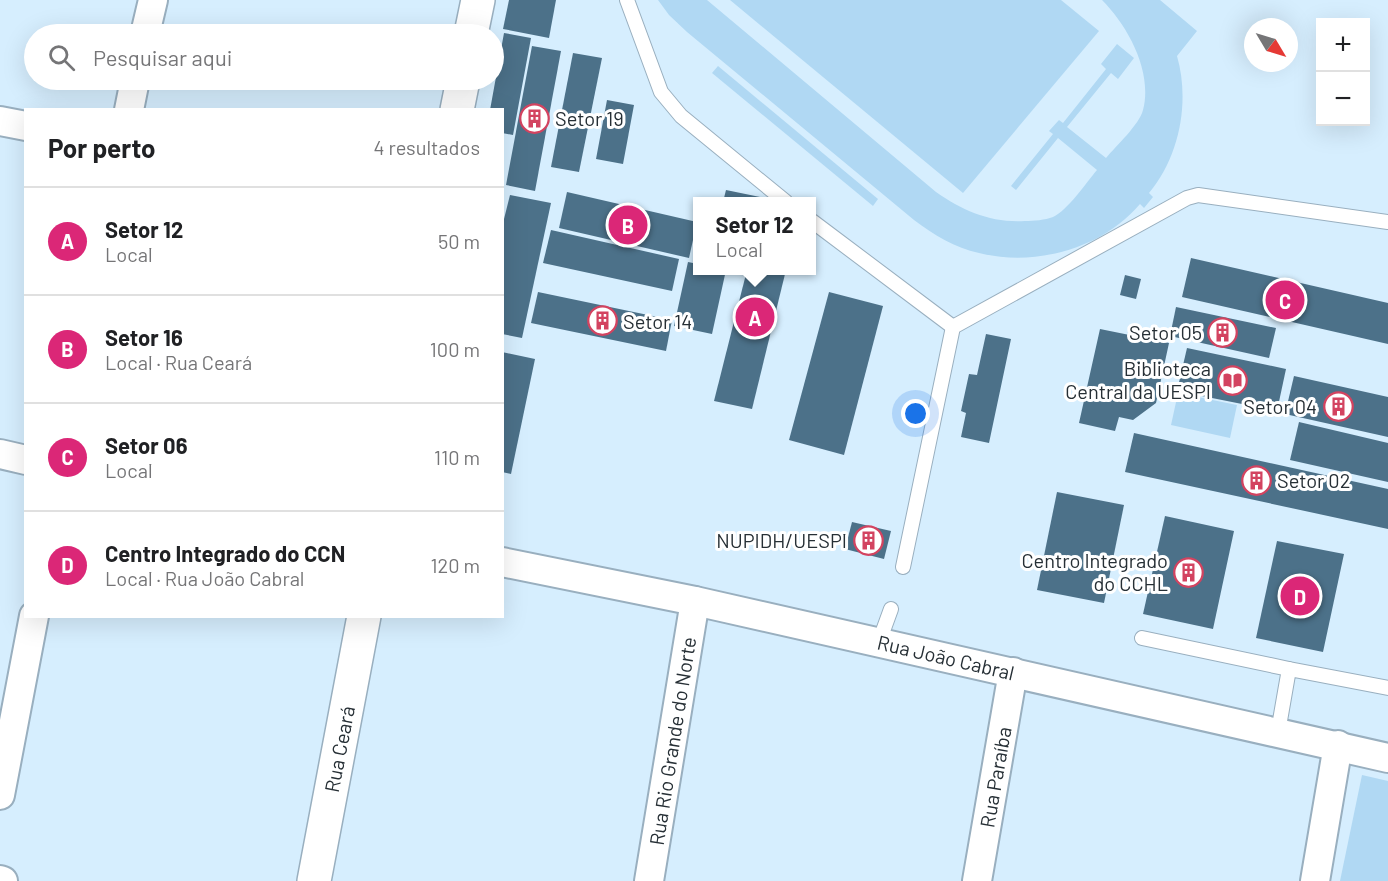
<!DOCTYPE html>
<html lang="pt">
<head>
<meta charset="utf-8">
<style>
	body { margin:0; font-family:Barlow,sans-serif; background:#f2f2f2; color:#202124 }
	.controls { position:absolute; right:18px; top:18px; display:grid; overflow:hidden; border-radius:0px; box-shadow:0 6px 24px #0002 }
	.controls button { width:54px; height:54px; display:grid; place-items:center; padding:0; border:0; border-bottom:2px solid #e0e0e0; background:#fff; color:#202124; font:30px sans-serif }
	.compass { position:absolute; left:1244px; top:18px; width:54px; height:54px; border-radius:50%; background:#fff; box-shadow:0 6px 24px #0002; rotate:128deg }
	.you { position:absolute; left:916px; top:414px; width:21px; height:21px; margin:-15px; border:4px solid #fff; border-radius:50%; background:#1a73e8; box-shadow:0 0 0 9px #1a73e833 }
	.badge { display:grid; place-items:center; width:39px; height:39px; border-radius:50%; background:#db2777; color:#fff; font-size:20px; font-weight:700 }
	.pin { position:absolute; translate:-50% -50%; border:3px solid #fff; box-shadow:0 2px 6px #0006 }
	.popup { position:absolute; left:693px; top:197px; width:123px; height:78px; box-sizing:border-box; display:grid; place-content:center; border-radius:0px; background:#fff; filter:drop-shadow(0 2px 4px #0005); font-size:20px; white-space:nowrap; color:#757577 }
	.popup b { font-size:22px; color:#202124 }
	.popup::after { content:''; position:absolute; left:50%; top:100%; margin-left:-12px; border:12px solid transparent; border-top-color:#fff }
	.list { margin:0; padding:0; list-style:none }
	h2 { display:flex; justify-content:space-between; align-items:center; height:78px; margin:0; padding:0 24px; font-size:26px }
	h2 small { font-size:20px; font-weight:400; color:#757577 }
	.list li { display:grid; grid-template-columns:39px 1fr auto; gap:18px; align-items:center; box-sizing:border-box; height:108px; padding:0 24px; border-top:2px solid #e0e0e0 }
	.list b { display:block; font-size:22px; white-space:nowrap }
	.list p { margin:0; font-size:20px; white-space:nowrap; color:#757577 }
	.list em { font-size:20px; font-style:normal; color:#757577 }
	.icon { flex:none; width:33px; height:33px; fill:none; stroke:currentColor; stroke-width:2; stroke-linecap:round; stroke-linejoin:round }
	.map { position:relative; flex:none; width:1388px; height:881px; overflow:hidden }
	.search { position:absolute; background:#fff; box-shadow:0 6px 24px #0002; left:24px; top:24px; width:480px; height:66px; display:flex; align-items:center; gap:15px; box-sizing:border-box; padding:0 21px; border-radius:33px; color:#757577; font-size:22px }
	.panel { position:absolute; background:#fff; box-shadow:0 6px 24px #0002; left:24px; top:108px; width:480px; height:510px; border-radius:0px }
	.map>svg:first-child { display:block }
</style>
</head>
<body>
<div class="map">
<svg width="1388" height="881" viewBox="0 0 1388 881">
	<rect width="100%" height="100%" fill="#d6eefe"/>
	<g fill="#b0d8f3">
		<path d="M658,0H707L936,192C963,211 991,223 1025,221C1034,221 1045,220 1053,217C1068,210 1086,183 1097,170L1058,138L1016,190L1011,186L1053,134L1049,131L1059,120L1063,123L1106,69L1101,64L1117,44L1134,58L1118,79L1111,73L1067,127L1106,158C1116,146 1139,125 1143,110C1153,72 1128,26 1102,0H1160L1197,31L1177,56C1190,101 1180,156 1149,193L1153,197L1144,208L1140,204C1102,249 1035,267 979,253C955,248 934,235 914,220L687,32L669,15Z"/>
		<polygon points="730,0 1061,0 1099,31 963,193"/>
		<polygon points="718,66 878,199 873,206 712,73"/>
		<polygon points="1178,393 1237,405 1230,438 1171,425"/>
		<polygon points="1362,775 1388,781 1388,881 1340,881"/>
	</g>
	<g fill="#4c7189">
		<polygon points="509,0 556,0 549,38 503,29"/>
		<polygon points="504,33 531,38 513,135 502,133 502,110 490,110"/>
		<polygon points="532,46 561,51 535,191 506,185"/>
		<polygon points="573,53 602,58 579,172 551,167"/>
		<polygon points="607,100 634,105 623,164 596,159"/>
		<polygon points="726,190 760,197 759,202 723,202"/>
		<polygon points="567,192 697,222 689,258 559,228"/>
		<polygon points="510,195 551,203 522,338 502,334 502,227"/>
		<polygon points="551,230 679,259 672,291 543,263"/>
		<polygon points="1191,258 1388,303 1388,344 1182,297"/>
		<polygon points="688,262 698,264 698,270 726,270 712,334 674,326"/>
		<polygon points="747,270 786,270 752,409 714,401"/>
		<polygon points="1125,275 1141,279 1136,299 1120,295"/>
		<polygon points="538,292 672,320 666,351 531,323"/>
		<polygon points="829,292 883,306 844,455 789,440"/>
		<polygon points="1176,307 1276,328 1269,358 1170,336"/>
		<polygon points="1100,329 1169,343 1156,403 1133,420 1119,417 1115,431 1079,423"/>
		<polygon points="986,334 1011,339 989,443 961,437 966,413 961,411 969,374 977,375"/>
		<polygon points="1187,348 1286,369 1277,411 1177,391"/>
		<polygon points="502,352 535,359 511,474 502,472"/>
		<polygon points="1294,376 1388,397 1388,437 1285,414"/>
		<polygon points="1299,422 1388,443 1388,482 1290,460"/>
		<polygon points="1134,433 1388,489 1388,529 1125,472"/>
		<polygon points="1057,492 1124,505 1104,603 1037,590"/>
		<polygon points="1165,516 1234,531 1213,629 1143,614"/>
		<polygon points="852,522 891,531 884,559 845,549"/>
		<polygon points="1277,541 1344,554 1323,652 1256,638"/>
	</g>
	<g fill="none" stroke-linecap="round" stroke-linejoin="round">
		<defs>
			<g id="service">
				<polyline points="627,0 661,92 681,116 786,202"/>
				<polyline points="812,221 953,327"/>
				<polyline points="903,567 953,327 1187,198 1198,195 1388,222"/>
				<polyline points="1142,638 1289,669"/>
				<polyline points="879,642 891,609"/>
				<polyline points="1278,732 1289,669 1388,688"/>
			</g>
			<g id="minor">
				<polyline points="145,34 153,0"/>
				<polyline points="129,110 135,80"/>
				<polyline points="0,121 26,126"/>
				<polyline points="0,454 26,460"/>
				<polyline points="502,562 695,601 1388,758"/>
				<polyline points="0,795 34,616"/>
				<polyline points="0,880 3,881"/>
				<polyline points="649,881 695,601"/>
				<polyline points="977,881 1013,672"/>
				<polyline points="1315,881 1338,745"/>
			</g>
			<g id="tertiary">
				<polyline points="471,34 478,0"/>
				<polyline points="457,110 463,80"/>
				<polyline points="314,881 364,616"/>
			</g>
		</defs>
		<use href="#service" stroke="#99afbf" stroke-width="16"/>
		<use href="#minor" stroke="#99afbf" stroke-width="32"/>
		<use href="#tertiary" stroke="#99afbf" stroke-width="36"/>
		<use href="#service" stroke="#fff" stroke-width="14"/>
		<use href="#minor" stroke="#fff" stroke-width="28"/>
		<use href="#tertiary" stroke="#fff" stroke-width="33"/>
	</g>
	<defs>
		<symbol id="building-ring" viewBox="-11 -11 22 22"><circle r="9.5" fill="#fff" stroke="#d34360" stroke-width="1.5"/><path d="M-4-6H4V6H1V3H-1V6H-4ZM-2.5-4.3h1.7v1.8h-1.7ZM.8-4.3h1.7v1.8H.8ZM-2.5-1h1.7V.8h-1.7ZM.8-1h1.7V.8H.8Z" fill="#d34360"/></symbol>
		<symbol id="library-ring" viewBox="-11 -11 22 22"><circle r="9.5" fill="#fff" stroke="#d34360" stroke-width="1.5"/><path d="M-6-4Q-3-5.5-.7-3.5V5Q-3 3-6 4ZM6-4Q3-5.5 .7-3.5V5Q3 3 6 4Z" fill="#d34360"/></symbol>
	</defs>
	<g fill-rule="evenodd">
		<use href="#building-ring" x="518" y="102" width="33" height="33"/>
		<use href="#building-ring" x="586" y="304" width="33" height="33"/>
		<use href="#building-ring" x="1206" y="316" width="33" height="33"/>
		<use href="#library-ring" x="1216" y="364" width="33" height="33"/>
		<use href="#building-ring" x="1322" y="390" width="33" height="33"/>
		<use href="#building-ring" x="1240" y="464" width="33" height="33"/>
		<use href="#building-ring" x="852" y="524" width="33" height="33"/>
		<use href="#building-ring" x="1172" y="556" width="33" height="33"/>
	</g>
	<g text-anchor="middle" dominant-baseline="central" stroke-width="6" stroke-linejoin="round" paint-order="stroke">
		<g font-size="20" fill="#262f35" stroke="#fff" text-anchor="end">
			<text x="555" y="118" text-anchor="start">Setor 19</text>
			<text x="623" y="321" text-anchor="start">Setor 14</text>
			<text x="1202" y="332">Setor 05</text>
			<text x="1211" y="368">Biblioteca<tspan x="1211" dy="23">Central da UESPI</tspan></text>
			<text x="1317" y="406">Setor 04</text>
			<text x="1277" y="480" text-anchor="start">Setor 02</text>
			<text x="847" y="540">NUPIDH/UESPI</text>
			<text x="1168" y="560">Centro Integrado<tspan x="1168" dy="23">do CCHL</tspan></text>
		</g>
		<g font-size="20" fill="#262f35" stroke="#fff">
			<text transform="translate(946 657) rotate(13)">Rua João Cabral</text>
			<text transform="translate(672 741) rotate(-81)">Rua Rio Grande do Norte</text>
			<text transform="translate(339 749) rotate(-79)">Rua Ceará</text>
			<text transform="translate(995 777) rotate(-80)">Rua Paraíba</text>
		</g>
	</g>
</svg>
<div class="controls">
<button>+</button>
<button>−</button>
</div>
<svg class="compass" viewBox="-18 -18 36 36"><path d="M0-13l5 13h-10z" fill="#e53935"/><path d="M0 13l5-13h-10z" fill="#757577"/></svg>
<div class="you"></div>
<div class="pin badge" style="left:755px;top:317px">A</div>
<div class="popup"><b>Setor 12</b>Local</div>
<div class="pin badge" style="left:628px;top:225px">B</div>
<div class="pin badge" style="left:1285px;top:300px">C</div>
<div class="pin badge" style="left:1300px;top:596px">D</div>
<div class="search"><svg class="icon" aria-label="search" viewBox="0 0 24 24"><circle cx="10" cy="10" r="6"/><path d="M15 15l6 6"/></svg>Pesquisar aqui</div>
<section class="panel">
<h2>Por perto<small>4 resultados</small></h2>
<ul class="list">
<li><span class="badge">A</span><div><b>Setor 12</b><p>Local</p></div><em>50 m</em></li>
<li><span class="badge">B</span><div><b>Setor 16</b><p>Local · Rua Ceará</p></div><em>100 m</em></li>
<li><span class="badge">C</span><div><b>Setor 06</b><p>Local</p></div><em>110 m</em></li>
<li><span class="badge">D</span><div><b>Centro Integrado do CCN</b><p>Local · Rua João Cabral</p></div><em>120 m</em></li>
</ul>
</section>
</div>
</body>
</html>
